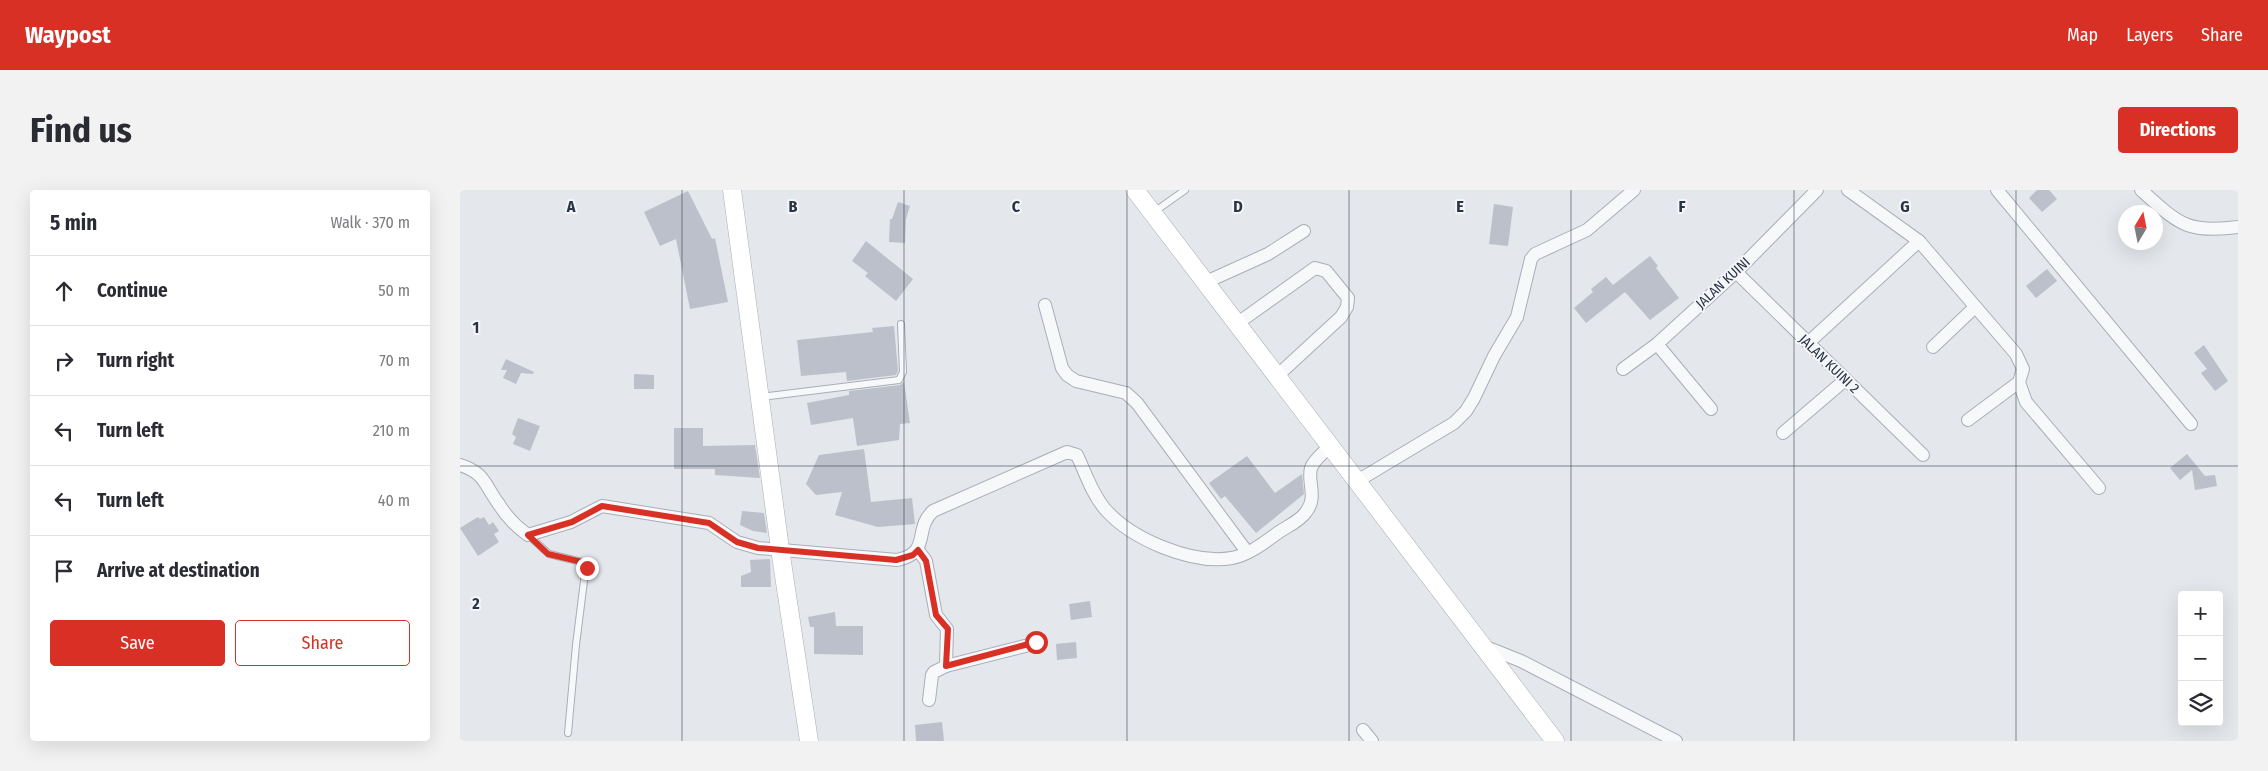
<!DOCTYPE html>
<html lang="en">
<head>
<meta charset="utf-8">
<style>
	body { margin:0; font-family:"Fira Sans Condensed",sans-serif; background:#f2f2f3; color:#2b2b33 }
	.controls { position:absolute; right:15px; bottom:15px; display:grid; overflow:hidden; border-radius:5px; box-shadow:0 5px 20px #0002 }
	.controls button { width:45px; height:45px; display:grid; place-items:center; padding:0; border:0; border-bottom:1px solid #e1e1e2; background:#fff; color:#2b2b33; font:25px sans-serif }
	.compass { position:absolute; left:1658px; top:15px; width:45px; height:45px; border-radius:50%; background:#fff; box-shadow:0 5px 20px #0002; rotate:10deg }
	.stop { position:absolute; width:15px; height:15px; margin:-11px; border:4px solid #d93025; border-radius:50%; background:#fff }
	.stop.end { background:#d93025; border-color:#fff; box-shadow:0 1px 5px #0008 }
	.list { margin:0; padding:0; list-style:none }
	h2 { display:flex; justify-content:space-between; align-items:center; height:65px; margin:0; padding:0 20px; font-size:21px }
	h2 small { font-size:16px; font-weight:400; color:#7c7c81 }
	.list li { display:grid; grid-template-columns:32px 1fr auto; gap:15px; align-items:center; box-sizing:border-box; height:70px; padding:0 20px; border-top:1px solid #e1e1e2 }
	.list b { display:block; font-size:19px; white-space:nowrap }
	.list em { font-size:16px; font-style:normal; color:#7c7c81 }
	.actions { display:flex; gap:10px; padding:15px 20px }
	.actions a { flex:1; padding:11px 0; border:1px solid #d93025; border-radius:5px; text-align:center; font-size:18px; color:#d93025 }
	.actions .main { background:#d93025; color:#fff }
	.icon { flex:none; width:28px; height:28px; fill:none; stroke:currentColor; stroke-width:2; stroke-linecap:round; stroke-linejoin:round }
	.map { position:relative; flex:none; width:1778px; height:551px; overflow:hidden; border-radius:5px }
	header { display:flex; align-items:center; gap:30px; box-sizing:border-box; height:70px; padding:0 25px; background:#d93025; color:#fff }
	header strong { font-size:24px }
	nav { display:flex; gap:28px; margin-inline-start:auto; font-size:18px }
	.intro { display:flex; align-items:center; justify-content:space-between; box-sizing:border-box; height:120px; padding:0 30px }
	h1 { margin:0; font-size:35px }
	.button { padding:12px 22px; border-radius:5px; background:#d93025; color:#fff; font-size:18px; font-weight:700 }
	main { display:flex; gap:30px; padding:0 30px }
	aside { flex:1; background:#fff; border-radius:5px; box-shadow:0 5px 20px #0002 }
	.map>svg:first-child { display:block }
</style>
</head>
<body>
<header>
<strong>Waypost</strong>
<nav><a>Map</a><a>Layers</a><a>Share</a></nav>
</header>
<div class="intro"><h1>Find us</h1><a class="button">Directions</a></div>
<main>
<aside>
<h2>5 min<small>Walk · 370 m</small></h2>
<ul class="list">
<li><svg class="icon" aria-label="ahead" viewBox="0 0 24 24"><path d="M12 20V5M6 11l6-6 6 6"/></svg><div><b>Continue</b></div><em>50 m</em></li>
<li><svg class="icon" aria-label="right" viewBox="0 0 24 24"><path d="M7 20v-9h11M14 6l5 5-5 5"/></svg><div><b>Turn right</b></div><em>70 m</em></li>
<li><svg class="icon" aria-label="left" viewBox="0 0 24 24"><path d="M17 20v-9H6M10 6l-5 5 5 5"/></svg><div><b>Turn left</b></div><em>210 m</em></li>
<li><svg class="icon" aria-label="left" viewBox="0 0 24 24"><path d="M17 20v-9H6M10 6l-5 5 5 5"/></svg><div><b>Turn left</b></div><em>40 m</em></li>
<li><svg class="icon" aria-label="arrive" viewBox="0 0 24 24"><path d="M6 21V4h12l-3 4 3 4H6"/></svg><div><b>Arrive at destination</b></div></li>
</ul>
<div class="actions"><a class="main">Save</a><a>Share</a></div>
</aside>
<div class="map">
<svg width="1778" height="551" viewBox="0 0 1778 551">
	<rect width="100%" height="100%" fill="#e4e7ec"/>
	<g fill="#bbc0ca">
		<polygon points="1577,0 1589,0 1597,9 1582,22 1569,8"/>
		<polygon points="228,1 252,49 255,48 268,112 230,119 216,49 200,56 184,22"/>
		<polygon points="438,12 450,16 446,29 445,53 429,52 430,29 432,29"/>
		<polygon points="1034,14 1053,17 1048,56 1029,54"/>
		<polygon points="406,51 453,89 436,111 405,86 408,83 392,71"/>
		<polygon points="1190,66 1198,76 1196,78 1219,108 1190,130 1165,102 1126,133 1114,118 1133,102 1131,99 1146,87 1153,95"/>
		<polygon points="1587,79 1597,91 1576,108 1566,96"/>
		<polygon points="434,136 438,181 436,185 387,191 386,182 341,186 337,150 413,142 412,138"/>
		<polygon points="1744,155 1768,191 1755,201 1741,183 1747,179 1734,163"/>
		<polygon points="46,169 74,182 73,184 61,183 56,194 43,188 47,180 41,180"/>
		<polygon points="174,184 194,185 194,199 174,199"/>
		<polygon points="444,192 450,233 440,234 439,250 397,256 393,228 351,235 347,213 389,205 389,201 440,195"/>
		<polygon points="58,228 80,236 70,261 53,254 56,247 52,244"/>
		<polygon points="214,238 243,238 243,256 295,255 300,288 255,285 255,279 214,279"/>
		<polygon points="404,259 411,312 452,308 455,334 418,337 375,325 382,302 356,305 346,294 359,265"/>
		<polygon points="1727,264 1745,286 1755,285 1757,296 1735,300 1732,280 1720,290 1710,278"/>
		<polygon points="787,266 815,303 842,284 844,304 796,343 765,306 761,309 749,293"/>
		<polygon points="282,321 304,323 307,343 293,341 280,335"/>
		<polygon points="18,327 20,329 24,327 29,335 33,332 39,341 34,344 39,352 18,366 0,338"/>
		<polygon points="310,369 311,397 281,397 281,386 291,382 290,370"/>
		<polygon points="630,411 632,427 611,430 609,414"/>
		<polygon points="375,422 376,436 403,436 403,465 354,464 354,437 350,437 348,427"/>
		<polygon points="616,452 617,468 597,470 596,454"/>
		<polygon points="482,532 484,551 456,551 455,535"/>
	</g>
	<g fill="none" stroke-linecap="round" stroke-linejoin="round">
		<defs>
			<g id="lane">
				<polyline points="694,22 725,0"/>
				<polyline points="301,207 439,190 443,182 441,134"/>
				<polyline points="68,345 89,364 122,372 126,375 116,455 108,543"/>
			</g>
			<g id="street">
				<polyline points="1388,0 1459,51"/>
				<polyline points="1537,0 1731,234"/>
				<path d="M1681,0C1718,33 1726,44 1778,37"/>
				<polyline points="1276,82 1463,265"/>
				<polyline points="746,92 808,64 844,41"/>
				<polyline points="585,115 602,178 607,185 616,191 666,203 677,213 787,362"/>
				<polyline points="778,133 855,78 866,81 888,108 887,117 881,127 817,186"/>
				<polyline points="1348,153 1459,51 1556,164 1563,179 1559,192 1566,212 1639,298"/>
				<polyline points="1197,154 1251,219"/>
				<polyline points="1473,157 1515,117"/>
				<polyline points="1163,179 1197,154 1276,82 1357,0"/>
				<polyline points="1508,230 1559,192"/>
				<polyline points="1323,243 1385,190"/>
				<path d="M0,275C25,283 24,294 38,313C46,326 55,336 68,345L111,332L142,316L249,333L277,352L298,358L437,370C472,363 453,339 473,321L607,262L617,265C625,282 632,304 645,319C671,349 732,375 772,368C789,365 805,352 819,342C828,336 840,331 846,322C858,307 847,292 851,278C854,269 865,262 871,255"/>
				<polyline points="899,290 994,233 1006,221 1014,208 1034,166 1057,127 1071,69 1075,64 1127,40 1174,0"/>
				<polyline points="458,360 466,371 476,425 487,439 486,476 474,482 472,485 469,510"/>
				<polyline points="1021,455 1061,471 1216,551"/>
				<polyline points="486,476 577,453"/>
				<polyline points="903,540 912,551"/>
			</g>
			<g id="secondary">
				<polyline points="272,0 320,359 349,551"/>
				<polyline points="675,0 1095,551"/>
			</g>
		</defs>
		<use href="#lane" stroke="#a9aeb7" stroke-width="8"/>
		<use href="#street" stroke="#a9aeb7" stroke-width="14"/>
		<use href="#secondary" stroke="#a9aeb7" stroke-width="19"/>
		<use href="#lane" stroke="#f7f8fa" stroke-width="6"/>
		<use href="#street" stroke="#f7f8fa" stroke-width="12"/>
		<use href="#secondary" stroke="#fff" stroke-width="18"/>
	</g>
	<g fill="none" stroke-linecap="round" stroke-linejoin="round">
		<polyline stroke="#d93025" stroke-width="6" points="127,378 122,372 88,364 68,345 112,332 142,316 249,333 277,352 298,358 436,370 453,365 458,360 466,371 476,425 488,439 486,476 576,452"/>
	</g>
	<path fill="none" stroke="#2b3445" stroke-width="1" stroke-opacity="0.55" d="M222,0V551M444,0V551M667,0V551M889,0V551M1111,0V551M1334,0V551M1556,0V551M0,276H1778"/>
	<g text-anchor="middle" dominant-baseline="central" stroke-width="4" stroke-linejoin="round" paint-order="stroke">
		<g font-size="14" fill="#2b3445" stroke="#f4f6f9">
			<text transform="translate(1263 93) rotate(-43)">JALAN KUINI</text>
			<text transform="translate(1369 174) rotate(44)">JALAN KUINI 2</text>
		</g>
	</g>
	<g font-size="16" text-anchor="middle" font-weight="bold" fill="#2b3445" stroke="#f4f6f9" stroke-width="4" stroke-linejoin="round" paint-order="stroke">
		<text x="111" y="22">A</text>
		<text x="333" y="22">B</text>
		<text x="556" y="22">C</text>
		<text x="778" y="22">D</text>
		<text x="1000" y="22">E</text>
		<text x="1222" y="22">F</text>
		<text x="1445" y="22">G</text>
		<text x="16" y="143">1</text>
		<text x="16" y="419">2</text>
	</g>
</svg>
<div class="controls">
<button>+</button>
<button>−</button>
<button><svg class="icon" aria-label="layers" viewBox="0 0 24 24"><path d="M12 4l9 5-9 5-9-5zM3 14l9 5 9-5"/></svg></button>
</div>
<svg class="compass" viewBox="-18 -18 36 36"><path d="M0-13l5 13h-10z" fill="#e53935"/><path d="M0 13l5-13h-10z" fill="#7c7c81"/></svg>
<div class="stop" style="left:576px;top:452px"></div>
<div class="stop end" style="left:127px;top:378px"></div>
</div>
</main>
</body>
</html>
